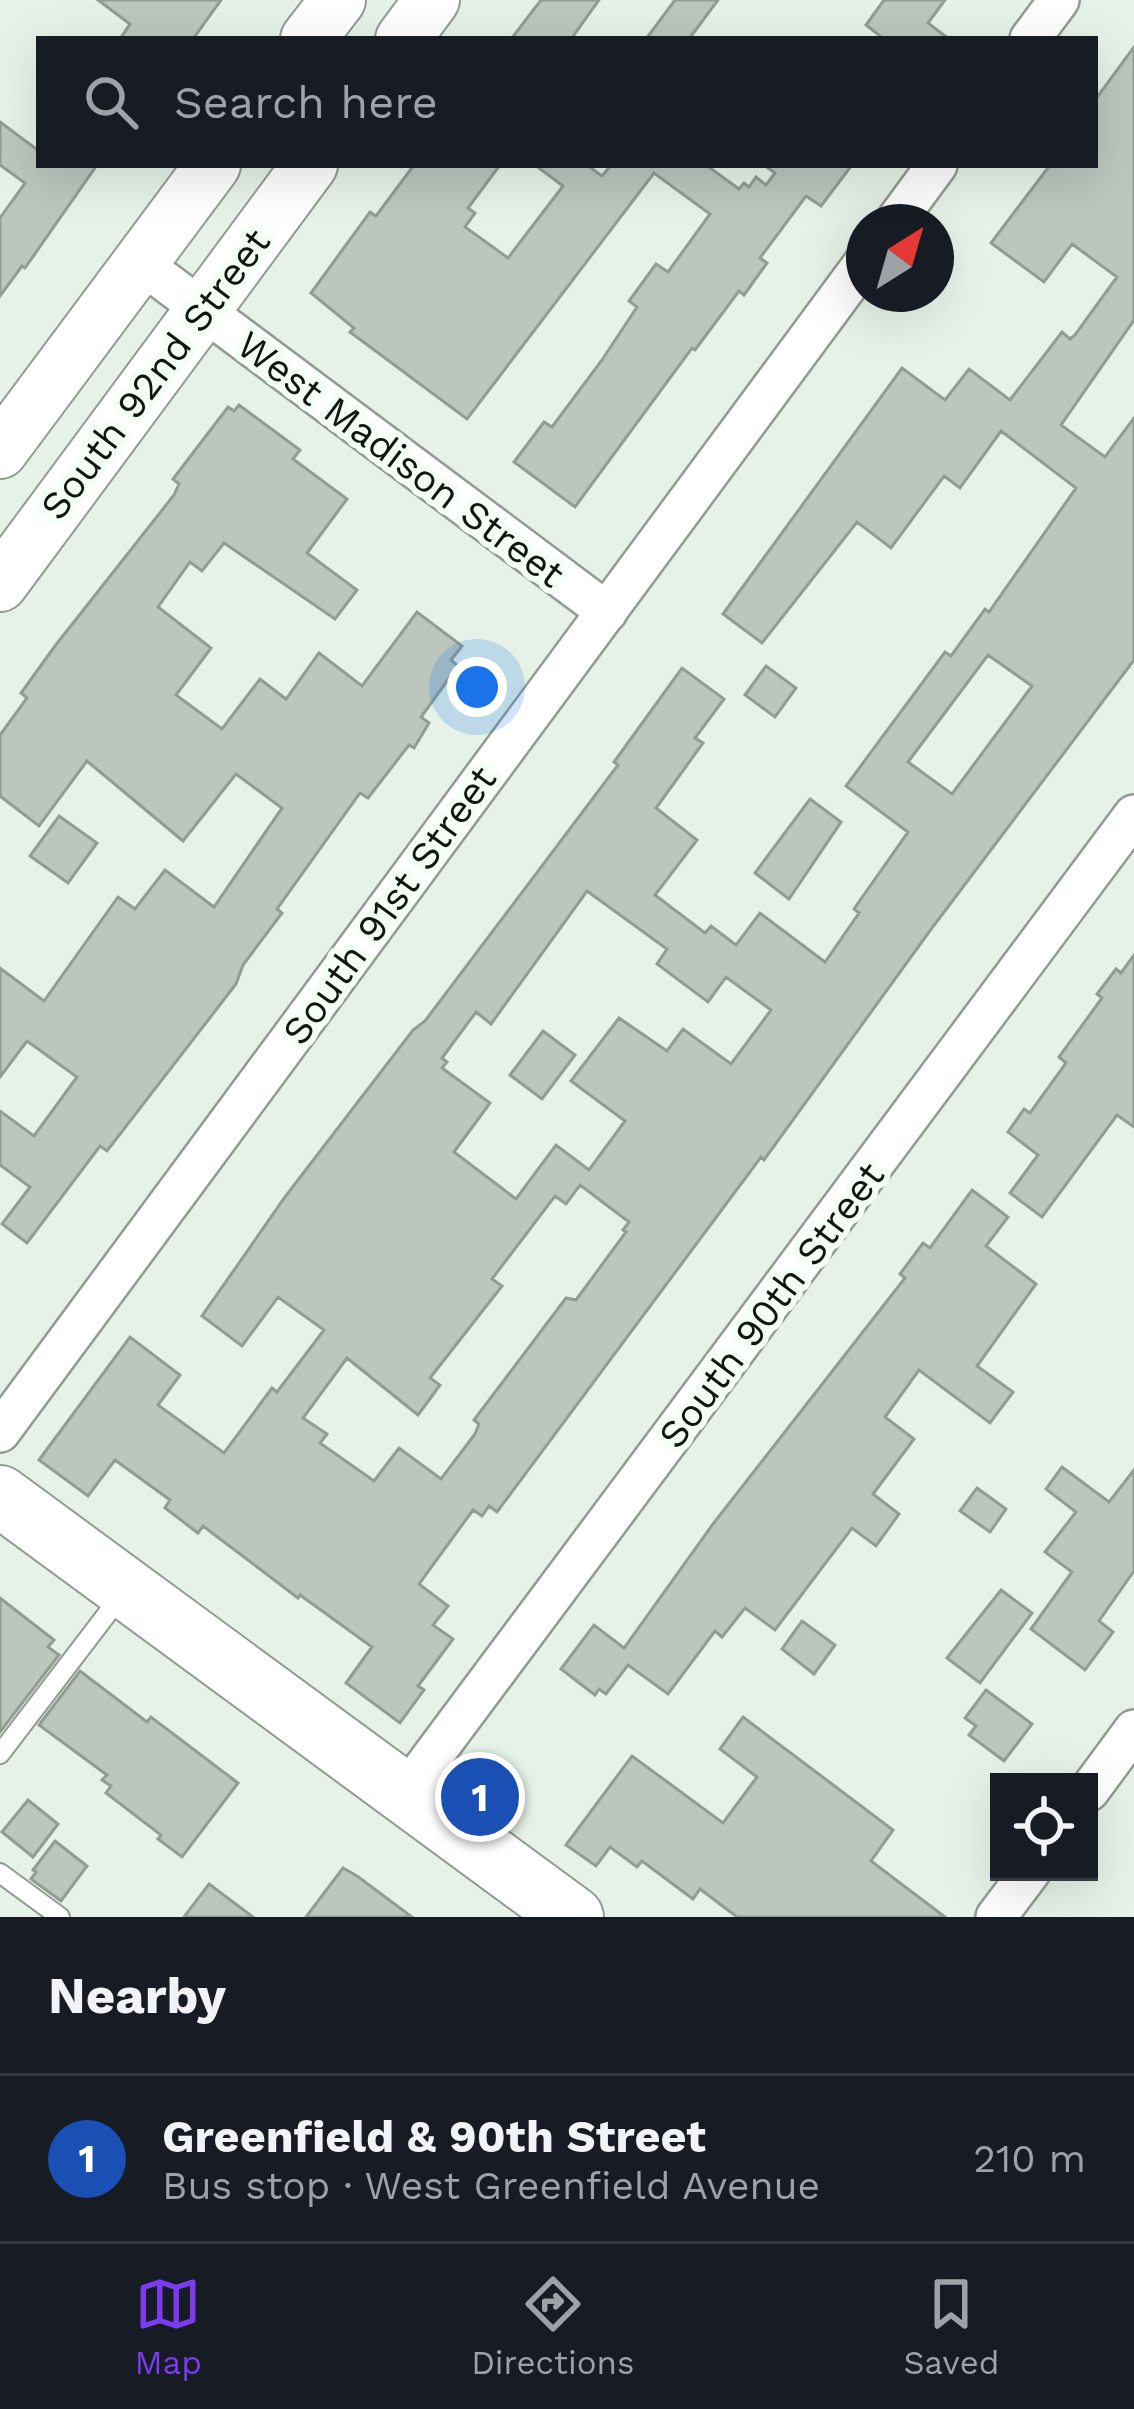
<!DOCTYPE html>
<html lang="en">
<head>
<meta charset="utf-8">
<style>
	body { margin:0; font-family:"Work Sans",sans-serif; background:#20242c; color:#f1f3f6 }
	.controls { position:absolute; right:36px; bottom:36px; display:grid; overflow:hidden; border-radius:0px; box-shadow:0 12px 48px #0002 }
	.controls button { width:108px; height:108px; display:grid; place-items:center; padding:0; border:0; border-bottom:3px solid #363941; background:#171b24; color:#f1f3f6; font:60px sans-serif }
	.compass { position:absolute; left:846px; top:204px; width:108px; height:108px; border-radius:50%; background:#171b24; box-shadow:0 12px 48px #0002; rotate:37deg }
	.you { position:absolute; left:477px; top:687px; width:42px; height:42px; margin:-30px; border:9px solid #fff; border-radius:50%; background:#1a73e8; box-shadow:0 0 0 18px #1a73e833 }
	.badge { display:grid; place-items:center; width:78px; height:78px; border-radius:50%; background:#7c3aed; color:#fff; font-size:39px; font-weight:700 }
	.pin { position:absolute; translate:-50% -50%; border:6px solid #fff; box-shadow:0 3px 12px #0006 }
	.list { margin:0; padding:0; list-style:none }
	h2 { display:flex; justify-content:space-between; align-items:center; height:156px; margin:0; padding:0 48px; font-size:51px }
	h2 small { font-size:39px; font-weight:400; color:#9ea1a6 }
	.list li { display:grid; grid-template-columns:78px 1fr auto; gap:36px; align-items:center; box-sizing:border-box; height:168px; padding:0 48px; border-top:3px solid #363941 }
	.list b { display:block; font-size:45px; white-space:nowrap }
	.list p { margin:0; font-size:39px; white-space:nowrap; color:#9ea1a6 }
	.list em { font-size:39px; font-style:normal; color:#9ea1a6 }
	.icon { flex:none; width:66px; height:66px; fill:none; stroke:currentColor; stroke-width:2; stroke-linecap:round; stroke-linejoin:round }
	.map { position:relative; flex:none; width:1134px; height:1917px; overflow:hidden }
	.search { position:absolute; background:#171b24; box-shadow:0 12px 48px #0002; left:36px; right:36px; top:36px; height:132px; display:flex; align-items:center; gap:30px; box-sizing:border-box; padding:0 42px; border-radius:0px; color:#9ea1a6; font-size:45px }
	.sheet { height:324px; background:#171b24 }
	nav { display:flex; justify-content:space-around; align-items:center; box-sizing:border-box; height:168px; border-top:3px solid #363941; background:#171b24; font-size:33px; color:#9ea1a6 }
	nav a { display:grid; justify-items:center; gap:6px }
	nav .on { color:#7c3aed }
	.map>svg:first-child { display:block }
</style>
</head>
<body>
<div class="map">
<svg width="1134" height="1917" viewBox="0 0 1134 1917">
	<rect width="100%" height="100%" fill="#e6f2e8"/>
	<g fill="#bbc6bd" stroke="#919c93" stroke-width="3" fill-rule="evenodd">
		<polygon points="98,0 221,0 193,39 120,39 130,24"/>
		<polygon points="541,0 599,0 571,39 511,39"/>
		<polygon points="675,0 718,0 689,39 646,39"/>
		<polygon points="884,0 945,0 928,23 949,39 884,39 866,25"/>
		<path d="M1134,47V320L1061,425L1105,457L1134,418V660L929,932L764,1160L761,1157L497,1512L489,1506L482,1516L473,1510L419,1584L448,1606L433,1625L453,1639L418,1686L424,1690L400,1723L346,1683L372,1647L300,1595L298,1598L203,1526L198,1533L165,1508L170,1500L115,1460L88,1496L39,1460L130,1337L180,1375L158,1405L224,1453L272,1388L277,1392L324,1330L278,1297L242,1346L202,1316L285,1197L413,1030L425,1021L618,765L614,762L682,668L724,699L695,738L703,743L656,808L697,840L655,895L705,933L711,926L736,945L760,913L825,962L859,913L854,909L908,832L846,786L945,652L951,656L985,609L989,612L1076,488L1001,431L960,488L944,476L891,548L857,522L762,643L723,614L902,368L945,400L969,369L1010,400L1062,332L1070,339L1075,335L1117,277L1072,244L1044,282L991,243L1050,165H1095V100ZM988,655L1032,686L952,794L908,762ZM587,891L667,949L657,964L708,1002L726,977L771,1010L731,1064L683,1029L667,1051L619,1018L571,1081L625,1121L589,1170L556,1145L516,1199L454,1152L490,1103L442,1068L447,1062L442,1058L476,1012L491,1024ZM580,1185L629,1222L623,1230L626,1232L576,1300L566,1298L474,1420L479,1424L475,1434L441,1479L399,1448L374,1481L320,1443L327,1434L303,1418L347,1358L418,1415L440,1385L430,1378L502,1286L492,1279L555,1196L566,1204Z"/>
		<polygon points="0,122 39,151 39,165 97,165 25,268 22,266 0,296 0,218 25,183 0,165"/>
		<polygon points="414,165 500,165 468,208 475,213 465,227 508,258 563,186 535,165 587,165 602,176 611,165 706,165 739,189 744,183 749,187 756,177 766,185 775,173 764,165 852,165 821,206 806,196 760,258 767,263 744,295 739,291 695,350 692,348 575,507 514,462 544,422 552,427 602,360 637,307 629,301 656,264 668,272 710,214 654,173 467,419 350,332 354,328 311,293 370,212 376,216"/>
		<polygon points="239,405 300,450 293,459 347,499 307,553 357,590 335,619 224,543 202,571 190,562 158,607 211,648 176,695 222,729 260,679 286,699 319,653 362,686 417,612 462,646 451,660 458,666 421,717 429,723 414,748 409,745 368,798 360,793 277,909 282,913 243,965 236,984 107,1151 100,1146 27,1243 2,1224 30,1187 0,1165 0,1111 34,1136 77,1077 27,1041 0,1077 0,968 44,1001 118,897 135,909 165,870 214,907 282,808 236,774 183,841 87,761 39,826 0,796 0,735 27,698 21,693 55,646 174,495 179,484 173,479 228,407 234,411"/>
		<polygon points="766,666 796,688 775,717 745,695"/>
		<polygon points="810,799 841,822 789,899 755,873"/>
		<polygon points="59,816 97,843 68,883 30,856"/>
		<polygon points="1134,955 1134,1127 1117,1115 1042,1217 1010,1193 1038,1155 1008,1132 1024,1109 1030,1113 1066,1063 1059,1057 1102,998 1097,994 1116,969 1121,973"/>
		<polygon points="543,1031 575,1055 542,1099 510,1075"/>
		<polygon points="972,1190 1008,1217 986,1246 1036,1284 977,1366 1013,1392 990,1423 919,1370 885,1417 914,1439 873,1494 899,1514 876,1546 852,1528 775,1630 745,1608 722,1637 715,1631 668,1694 628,1665 606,1694 599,1689 595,1695 561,1669 594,1625 624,1648 713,1524 905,1278 900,1274 923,1243 930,1248"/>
		<polygon points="1062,1467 1109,1502 1134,1470 1134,1571 1099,1621 1113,1632 1085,1670 1031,1629 1072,1572 1045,1552 1076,1512 1046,1489"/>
		<polygon points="977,1488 1006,1509 990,1532 960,1511"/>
		<polygon points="1001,1590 1032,1613 980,1683 947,1658"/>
		<polygon points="0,1598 54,1640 48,1647 59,1655 0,1732"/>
		<polygon points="802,1621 835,1645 814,1674 782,1649"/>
		<polygon points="80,1671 147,1722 151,1717 238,1783 182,1857 158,1839 161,1835 106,1793 111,1786 102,1780 107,1775 39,1725"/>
		<polygon points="986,1690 1032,1724 1004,1761 969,1735 976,1726 965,1718"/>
		<polygon points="743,1717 893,1830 871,1861 945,1917 737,1917 700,1889 693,1899 642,1861 637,1867 610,1847 596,1866 566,1845 632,1756 723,1823 757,1777 720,1749"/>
		<polygon points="28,1800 58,1824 33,1857 2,1832"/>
		<polygon points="55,1841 87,1866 61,1901 31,1879 36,1872 33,1870"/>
		<polygon points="343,1868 357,1876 412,1917 306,1917"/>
		<polygon points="209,1884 253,1917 184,1917"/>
	</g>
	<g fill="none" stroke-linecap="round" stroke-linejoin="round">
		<defs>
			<g id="lane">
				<polyline points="0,1754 120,1597"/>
				<polyline points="0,1873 60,1917"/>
			</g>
			<g id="street">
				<polyline points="1030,39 1059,0"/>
				<polyline points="895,222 937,165"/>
				<polyline points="139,262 607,612"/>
				<polyline points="0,1432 864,263"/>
				<polyline points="1089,1791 1134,1730"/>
				<polyline points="405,1793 1134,815"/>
				<polyline points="996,1917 1030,1872"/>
			</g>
			<g id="secondary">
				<polyline points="308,39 338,0"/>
				<polyline points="403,39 432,0"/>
				<polyline points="0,451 213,165"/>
				<polyline points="0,584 310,165"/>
			</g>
			<polyline id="primary" points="0,1496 573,1917"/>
		</defs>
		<use href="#lane" stroke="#909b91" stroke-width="22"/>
		<use href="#street" stroke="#909b91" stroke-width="44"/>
		<use href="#secondary" stroke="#909b91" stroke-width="58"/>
		<use href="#primary" stroke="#909b91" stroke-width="64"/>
		<use href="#lane" stroke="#fff" stroke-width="18"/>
		<use href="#street" stroke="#fff" stroke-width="39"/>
		<use href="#secondary" stroke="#fff" stroke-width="54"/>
		<use href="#primary" stroke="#fff" stroke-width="60"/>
	</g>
	<g text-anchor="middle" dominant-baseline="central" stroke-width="12" stroke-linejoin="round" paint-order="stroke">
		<g font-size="39" fill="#111512" stroke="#f3fff5">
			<text transform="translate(155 374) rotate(-53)">South 92nd Street</text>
			<text transform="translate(401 459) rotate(37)">West Madison Street</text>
			<text transform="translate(389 905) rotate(-54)">South 91st Street</text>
			<text transform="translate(771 1305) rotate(-53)">South 90th Street</text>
		</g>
	</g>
</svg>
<div class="controls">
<button><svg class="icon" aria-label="locate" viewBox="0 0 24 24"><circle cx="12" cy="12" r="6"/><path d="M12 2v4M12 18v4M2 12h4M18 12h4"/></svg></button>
</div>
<svg class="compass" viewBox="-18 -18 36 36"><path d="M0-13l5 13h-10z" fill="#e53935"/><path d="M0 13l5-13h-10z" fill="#9ea1a6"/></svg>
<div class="you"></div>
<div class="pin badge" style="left:480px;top:1797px;background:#1a4fb4">1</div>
<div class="search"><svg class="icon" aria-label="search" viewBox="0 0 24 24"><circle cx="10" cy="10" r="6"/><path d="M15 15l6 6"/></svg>Search here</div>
</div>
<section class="sheet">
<h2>Nearby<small></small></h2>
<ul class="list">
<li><span class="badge" style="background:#1a4fb4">1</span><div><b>Greenfield &amp; 90th Street</b><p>Bus stop · West Greenfield Avenue</p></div><em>210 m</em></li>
</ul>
</section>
<nav>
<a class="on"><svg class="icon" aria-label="map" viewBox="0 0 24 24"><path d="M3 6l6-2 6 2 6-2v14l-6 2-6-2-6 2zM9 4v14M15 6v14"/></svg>Map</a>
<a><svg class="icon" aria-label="directions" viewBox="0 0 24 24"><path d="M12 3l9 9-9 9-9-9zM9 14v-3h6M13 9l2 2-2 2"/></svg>Directions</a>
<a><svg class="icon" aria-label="saved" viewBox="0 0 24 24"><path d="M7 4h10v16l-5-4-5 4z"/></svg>Saved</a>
</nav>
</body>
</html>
